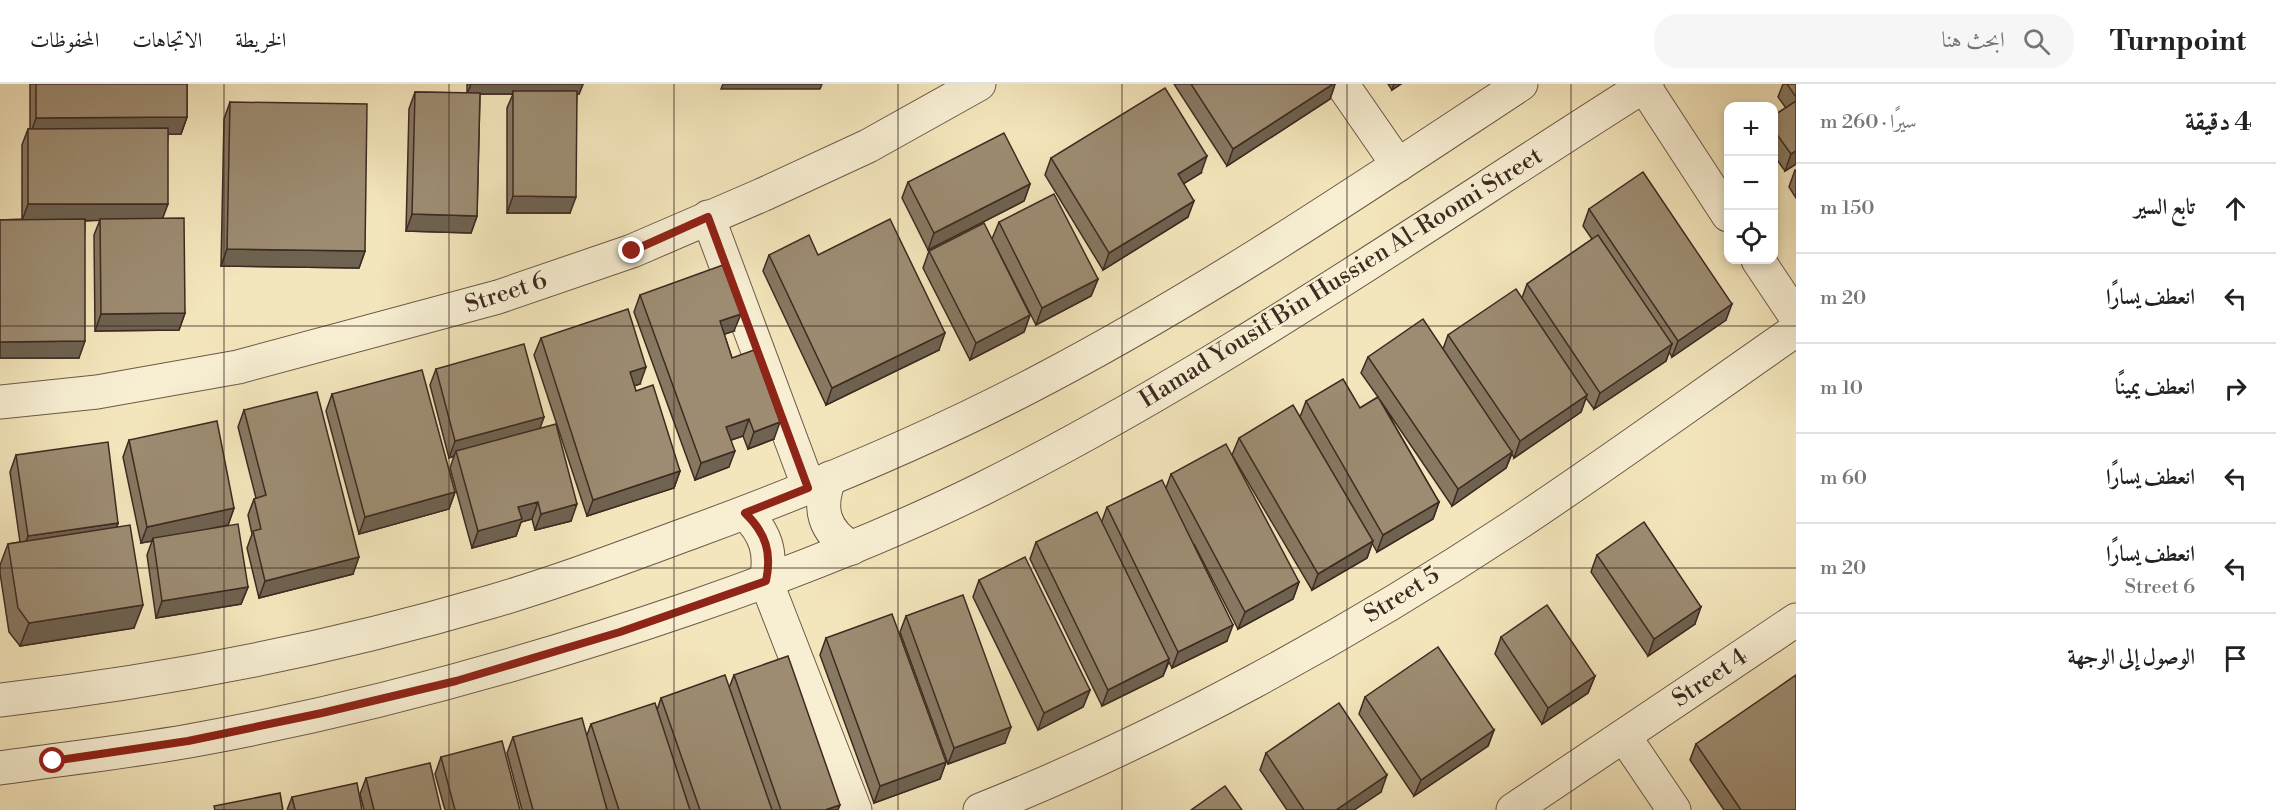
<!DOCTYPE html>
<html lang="ar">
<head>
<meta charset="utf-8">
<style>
	body { margin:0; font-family:"Libre Bodoni",Amiri,serif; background:#f6f6f6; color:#222; direction:rtl }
	.controls { position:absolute; right:18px; top:18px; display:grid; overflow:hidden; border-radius:12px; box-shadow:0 3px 9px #0003 }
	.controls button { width:54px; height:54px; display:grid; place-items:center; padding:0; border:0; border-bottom:2px solid #e0e0e0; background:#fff; color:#222; font:30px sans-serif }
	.stop { position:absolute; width:18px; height:18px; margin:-14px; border:4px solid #8f2418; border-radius:50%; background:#fff }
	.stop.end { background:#8f2418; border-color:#fff; box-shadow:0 2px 6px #0008 }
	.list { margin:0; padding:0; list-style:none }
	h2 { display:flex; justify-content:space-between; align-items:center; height:78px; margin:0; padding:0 24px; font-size:26px }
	h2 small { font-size:20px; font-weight:400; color:#767676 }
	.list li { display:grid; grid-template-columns:39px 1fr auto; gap:18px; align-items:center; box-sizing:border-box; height:90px; padding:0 24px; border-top:2px solid #e0e0e0 }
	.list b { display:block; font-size:22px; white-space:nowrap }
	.list p { margin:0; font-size:20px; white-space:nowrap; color:#767676 }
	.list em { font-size:20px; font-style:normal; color:#767676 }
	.icon { flex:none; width:33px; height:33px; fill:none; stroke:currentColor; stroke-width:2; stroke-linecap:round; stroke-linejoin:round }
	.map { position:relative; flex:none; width:1796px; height:726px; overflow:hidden; direction:ltr }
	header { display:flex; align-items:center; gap:36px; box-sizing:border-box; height:84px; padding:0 30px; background:#fff; border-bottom:2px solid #e0e0e0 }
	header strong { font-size:28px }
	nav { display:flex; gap:33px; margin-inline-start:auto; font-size:21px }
	.search { width:420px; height:54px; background:#f6f6f6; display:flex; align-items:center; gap:15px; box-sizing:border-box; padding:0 21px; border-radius:24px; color:#767676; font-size:22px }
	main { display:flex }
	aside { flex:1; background:#fff }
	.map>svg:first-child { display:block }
</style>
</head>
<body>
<header>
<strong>Turnpoint</strong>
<div class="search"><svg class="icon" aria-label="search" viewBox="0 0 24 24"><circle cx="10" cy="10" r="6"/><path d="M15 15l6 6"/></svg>ابحث هنا</div>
<nav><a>الخريطة</a><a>الاتجاهات</a><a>المحفوظات</a></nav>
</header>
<main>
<aside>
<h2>4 دقيقة<small>سيرًا · 260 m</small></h2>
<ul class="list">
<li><svg class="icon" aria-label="ahead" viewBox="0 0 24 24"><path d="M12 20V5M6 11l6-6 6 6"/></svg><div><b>تابع السير</b></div><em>150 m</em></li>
<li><svg class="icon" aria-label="left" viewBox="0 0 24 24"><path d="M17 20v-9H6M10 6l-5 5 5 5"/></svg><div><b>انعطف يسارًا</b></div><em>20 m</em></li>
<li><svg class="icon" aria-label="right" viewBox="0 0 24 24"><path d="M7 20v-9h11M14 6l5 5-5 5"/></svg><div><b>انعطف يمينًا</b></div><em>10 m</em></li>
<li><svg class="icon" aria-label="left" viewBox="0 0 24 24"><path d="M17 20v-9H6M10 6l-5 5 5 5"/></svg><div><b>انعطف يسارًا</b></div><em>60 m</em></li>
<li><svg class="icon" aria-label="left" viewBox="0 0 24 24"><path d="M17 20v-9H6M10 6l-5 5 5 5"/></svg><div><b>انعطف يسارًا</b><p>Street 6</p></div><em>20 m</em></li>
<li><svg class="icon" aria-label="arrive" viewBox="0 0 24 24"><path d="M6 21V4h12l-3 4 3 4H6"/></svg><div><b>الوصول إلى الوجهة</b></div></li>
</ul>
</aside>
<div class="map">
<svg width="1796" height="726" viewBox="0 0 1796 726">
	<rect width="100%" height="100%" fill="#f4e6bc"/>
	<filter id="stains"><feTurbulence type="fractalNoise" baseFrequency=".00333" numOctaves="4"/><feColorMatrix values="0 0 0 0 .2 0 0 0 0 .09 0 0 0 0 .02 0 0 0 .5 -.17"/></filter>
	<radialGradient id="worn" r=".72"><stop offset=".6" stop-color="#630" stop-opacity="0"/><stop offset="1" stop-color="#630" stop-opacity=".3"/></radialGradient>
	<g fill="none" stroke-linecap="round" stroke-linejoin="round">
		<defs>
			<g id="minor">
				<polyline points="1342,0 1398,81"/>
				<polyline points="1644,2 1728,131"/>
				<polyline points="708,133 809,404"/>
				<polyline points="1758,176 1796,233"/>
				<polyline points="0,318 97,308 238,283 498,213 632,167 762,111 868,62 979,0"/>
				<path d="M830,394C817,424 824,448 852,464"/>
				<path d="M745,429C766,449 772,469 766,497L855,726"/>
				<path d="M0,616C166,597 330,565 490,518C559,498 627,472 695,447C815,403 933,354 1046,294C1211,207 1366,102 1521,0"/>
				<polyline points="1624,652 1674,726"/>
				<path d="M0,684C63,675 126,668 189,657C361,626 531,579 696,522C794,488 889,451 982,405C1216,288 1427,139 1647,0"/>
				<path d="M980,726C1162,654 1350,550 1514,442C1609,379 1702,311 1796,246"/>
				<polyline points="1513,726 1796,536"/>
			</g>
		</defs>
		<use href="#minor" stroke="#6c5948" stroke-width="35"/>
		<use href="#minor" stroke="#f8efd3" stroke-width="33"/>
	</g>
	<g fill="#877862" stroke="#3e2a22" stroke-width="1.5">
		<polygon points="30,0 187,0 187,33 181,50 168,50 162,134 185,229 179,246 95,247 94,151 100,136 85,137 79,274 0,274 0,136 22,135 22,61 28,45 30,45"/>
		<polygon points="467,0 583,0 579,10 577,10 570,129 507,129 507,24 513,10 480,10 477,132 471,149 406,147 409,25 415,8 467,9"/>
		<polygon points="1174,0 1335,0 1330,15 1227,82"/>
		<polygon points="1388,0 1401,0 1392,6"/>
		<polygon points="1783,0 1796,0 1796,80 1785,87 1773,70 1773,32 1786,24 1778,13"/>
		<polygon points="230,18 365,167 359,184 221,182 224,35"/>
		<polygon points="1051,74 1201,89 1184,99 1188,133 1103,186 1045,91"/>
		<polygon points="1795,86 1796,86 1796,114 1789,103"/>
		<polygon points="908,98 1030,100 1024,117 928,166 902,114"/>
		<polygon points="1589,125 1726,236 1672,273 1669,268 1666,277 1594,325 1586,314 1581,328 1514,374 1512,370 1506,384 1452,422 1380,316 1439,418 1433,435 1377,468 1372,459 1367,474 1312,506 1232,371 1239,354 1300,333 1306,317 1360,324 1378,313 1361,289 1368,273 1443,265 1448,251 1522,214 1527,200 1592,155 1583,142"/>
		<polygon points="999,138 1098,195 1091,212 1036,241 992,155"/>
		<polygon points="929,167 1030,231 1024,248 970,276 923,184"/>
		<polygon points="769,171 818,171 939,266 826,321 763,187"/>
		<polygon points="640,211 734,247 724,250 732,274 774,355 748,365 743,352 731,356 729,383 695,396 634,228"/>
		<polygon points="541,254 640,300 634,302 636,307 680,387 674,404 587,432 534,271"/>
		<polygon points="436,285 544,333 539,345 571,437 535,446 532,435 521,438 516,452 472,464 450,384 454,372 449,374 430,301"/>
		<polygon points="332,310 455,408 449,425 359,450 326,327"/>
		<polygon points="244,326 353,490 259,514 247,464 252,450 248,431 254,415 256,414 238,343"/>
		<polygon points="129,356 234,424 228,441 211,445 248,503 241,520 156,534 147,471 152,457 141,459 123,373"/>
		<polygon points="16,371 118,439 117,443 134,544 20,562 9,548 0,489 0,481 8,460 20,458 10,388"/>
		<polygon points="1171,390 1299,498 1293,515 1238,545 1194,460 1227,557 1172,584 1169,578 1163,592 1102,622 1030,475 1036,458 1102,437 1107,423 1166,404"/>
		<polygon points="1597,471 1695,540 1648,572 1591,488"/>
		<polygon points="979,496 1090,606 1083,623 1038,646 973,513"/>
		<polygon points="906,532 1005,659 948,680 900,548"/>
		<polygon points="1501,553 1595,592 1588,609 1542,640 1495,570"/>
		<polygon points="826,554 946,678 940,695 874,719 820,571"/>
		<polygon points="734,591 838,726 607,726 605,719 607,726 522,726 507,669 513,653 587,651 591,640 657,626 661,614 729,604"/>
		<polygon points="1365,613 1494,646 1488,662 1414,712 1359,630"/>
		<polygon points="1696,660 1796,726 1724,726 1690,676"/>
		<polygon points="1266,669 1381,708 1354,726 1287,726 1260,686"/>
		<polygon points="441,673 520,726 445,726 435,690"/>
		<polygon points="366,694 441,726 364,726 360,710"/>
		<polygon points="292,713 362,726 287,726"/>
	</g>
	<g fill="#6e6250" stroke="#3e2a22" stroke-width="1.5">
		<polygon points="471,0 583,0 579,10 513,10 513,7 513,10 467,10"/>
		<polygon points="723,0 822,0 820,5 721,5"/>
		<polygon points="1333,0 1335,0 1330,15 1227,82 1233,65"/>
		<polygon points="1394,0 1401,0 1392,6"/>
		<polygon points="187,33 181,50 30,51 36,34"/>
		<polygon points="1796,67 1796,80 1785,87 1791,70"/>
		<polygon points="1207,72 1201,89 1172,107 1178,90"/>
		<polygon points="1030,100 1024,117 928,166 934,149"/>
		<polygon points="513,112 576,113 570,129 507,129"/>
		<polygon points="1194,117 1188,133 1103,186 1109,169"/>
		<polygon points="28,120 168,120 162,136 22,137"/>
		<polygon points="412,130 477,132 471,149 406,147"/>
		<polygon points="227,165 365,167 359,184 221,182"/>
		<polygon points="1098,195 1091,212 1036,241 1042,224"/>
		<polygon points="1732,220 1726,236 1672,273 1678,257"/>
		<polygon points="185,229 179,246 95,247 101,230"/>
		<polygon points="741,230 734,247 714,254 720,237"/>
		<polygon points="1030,231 1024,248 970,276 976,259"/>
		<polygon points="945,249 939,266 826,321 832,304"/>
		<polygon points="85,257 79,274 0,274 0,258"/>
		<polygon points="1672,260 1666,277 1594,325 1600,309"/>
		<polygon points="646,283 640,300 624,305 630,288"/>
		<polygon points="1587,311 1581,328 1514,374 1520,357"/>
		<polygon points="544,333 538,350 456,367 454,372 449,374 455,357"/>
		<polygon points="749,335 743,352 720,360 726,343"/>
		<polygon points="780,338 774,355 748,365 754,348"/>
		<polygon points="735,367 729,383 695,396 701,379"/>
		<polygon points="1512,368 1506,384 1452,422 1458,405"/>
		<polygon points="680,387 674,404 587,432 593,416"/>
		<polygon points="455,408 449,425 359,450 365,433"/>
		<polygon points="538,418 532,435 521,438 516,452 472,464 478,447 518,423"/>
		<polygon points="1439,418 1433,435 1377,468 1383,451"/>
		<polygon points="577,420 571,437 535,446 541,430"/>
		<polygon points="234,424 228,441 153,457 153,454 152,457 141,459 147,443"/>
		<polygon points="118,439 112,455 22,469 28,452"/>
		<polygon points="1373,457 1367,474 1312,506 1318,490"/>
		<polygon points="359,473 353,490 259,514 265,497"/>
		<polygon points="1299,498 1293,515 1238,545 1245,528"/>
		<polygon points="248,503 241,520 156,534 162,517"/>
		<polygon points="143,521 134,544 20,562 29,539"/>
		<polygon points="1701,523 1695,540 1648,572 1654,555"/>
		<polygon points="1233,541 1227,557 1172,584 1178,568"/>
		<polygon points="1169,575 1163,592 1102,622 1108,606"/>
		<polygon points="1595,592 1588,609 1542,640 1548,624"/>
		<polygon points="1090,606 1083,623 1038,646 1044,629"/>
		<polygon points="1011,643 1005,659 948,680 954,664"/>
		<polygon points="1494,646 1488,662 1414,712 1421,696"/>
		<polygon points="946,678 940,695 874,719 880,702"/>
		<polygon points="1387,691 1381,708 1354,726 1336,726"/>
		<polygon points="840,721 838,726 825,726"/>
	</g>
	<g fill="#9d8c72" stroke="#3e2a22" stroke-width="1.5">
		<polygon points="36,0 187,0 187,33 36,34"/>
		<polygon points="1191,0 1333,0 1233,65"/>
		<polygon points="1787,0 1796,0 1796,13"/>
		<polygon points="1165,4 1207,72 1178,90 1194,117 1109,169 1051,74"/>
		<polygon points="513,7 577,7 576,113 513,112"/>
		<polygon points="415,8 480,9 477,132 412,130"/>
		<polygon points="1796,17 1796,67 1791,70 1773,45 1773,32"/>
		<polygon points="230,18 367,20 365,167 227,165"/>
		<polygon points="168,44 168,120 28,120 28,45"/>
		<polygon points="1004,49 1030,100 934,149 908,98"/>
		<polygon points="1643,88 1732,220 1678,257 1589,125"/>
		<polygon points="1054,110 1098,195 1042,224 999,138"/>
		<polygon points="184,134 185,229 101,230 100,135"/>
		<polygon points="85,135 85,257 0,258 0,136"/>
		<polygon points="890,135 945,249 832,304 769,171 809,151 818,171"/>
		<polygon points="984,139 1030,231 976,259 929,167"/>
		<polygon points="1598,151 1672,260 1600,309 1527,200"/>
		<polygon points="723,181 741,230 720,237 732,274 754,266 780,338 754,348 749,335 726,343 735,367 701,379 640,211"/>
		<polygon points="1516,205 1587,311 1520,357 1448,251"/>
		<polygon points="628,225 646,283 630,288 636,307 653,301 680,387 593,416 541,254"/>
		<polygon points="1423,235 1512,368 1458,405 1368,273"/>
		<polygon points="524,260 544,333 455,357 436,285"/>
		<polygon points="422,286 455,408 365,433 332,310"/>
		<polygon points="1343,295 1360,324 1378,313 1439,418 1383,451 1306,317"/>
		<polygon points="317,308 359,473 265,497 253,447 261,445 254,415 266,411 244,326"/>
		<polygon points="1293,321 1373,457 1318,490 1239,354"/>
		<polygon points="217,337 234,424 147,443 129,356"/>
		<polygon points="556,340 577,420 541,430 538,418 518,423 522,435 478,447 456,367"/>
		<polygon points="108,358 118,439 28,452 16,371"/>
		<polygon points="1226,360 1299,498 1245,528 1171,390"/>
		<polygon points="1162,396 1233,541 1178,568 1107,423"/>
		<polygon points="1097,428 1169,575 1108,606 1036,458"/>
		<polygon points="1644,438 1701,523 1654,555 1597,471"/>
		<polygon points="238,440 248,503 162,517 153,454"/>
		<polygon points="130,441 143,521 29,539 18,524 8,460"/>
		<polygon points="1025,473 1090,606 1044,629 979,496"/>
		<polygon points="963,511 1011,643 954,664 906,532"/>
		<polygon points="1547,521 1595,592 1548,624 1501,553"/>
		<polygon points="892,530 946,678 880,702 826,554"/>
		<polygon points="1438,563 1494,646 1421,696 1365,613"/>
		<polygon points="788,572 840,721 825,726 781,726 734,591"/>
		<polygon points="725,591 772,726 700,726 661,614"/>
		<polygon points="1796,591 1796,726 1741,726 1696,660"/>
		<polygon points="655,619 690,726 619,726 591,640"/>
		<polygon points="1339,619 1387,691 1336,726 1304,726 1266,669"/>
		<polygon points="582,634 607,726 533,726 513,653"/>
		<polygon points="502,657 520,726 455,726 441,673"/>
		<polygon points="430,679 441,726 374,726 366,694"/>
		<polygon points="357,699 362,726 295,726 292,713"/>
		<polygon points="1225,702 1242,726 1191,726"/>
		<polygon points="280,709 283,726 215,726 214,722"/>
	</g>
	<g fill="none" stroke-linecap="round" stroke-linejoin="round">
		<path stroke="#8f2418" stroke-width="8" d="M53,677L188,657L322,629L456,597L620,548L766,497C772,469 766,449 745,429L808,404L708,133L632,167"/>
	</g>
	<path fill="none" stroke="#3e2a22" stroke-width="1.5" stroke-opacity="0.55" d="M224,0V726M449,0V726M674,0V726M898,0V726M1122,0V726M1347,0V726M1571,0V726M0,242H1796M0,484H1796"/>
	<g text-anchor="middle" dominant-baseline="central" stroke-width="4.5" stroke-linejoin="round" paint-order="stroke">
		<g font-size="24" fill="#3e2a22" stroke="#f8efd3">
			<text transform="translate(1341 194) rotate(-32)">Hamad Yousif Bin Hussien Al-Roomi Street</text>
			<text transform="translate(506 209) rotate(-18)">Street 6</text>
			<text transform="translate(1402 511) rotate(-32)">Street 5</text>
			<text transform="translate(1710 594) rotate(-34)">Street 4</text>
		</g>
	</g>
	<rect width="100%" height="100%" filter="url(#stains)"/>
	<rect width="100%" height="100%" fill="url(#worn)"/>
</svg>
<div class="controls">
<button>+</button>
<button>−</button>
<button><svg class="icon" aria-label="locate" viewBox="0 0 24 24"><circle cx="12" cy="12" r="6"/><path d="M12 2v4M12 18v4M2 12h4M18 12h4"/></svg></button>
</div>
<div class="stop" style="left:53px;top:677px"></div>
<div class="stop end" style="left:632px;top:167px"></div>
</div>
</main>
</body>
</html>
